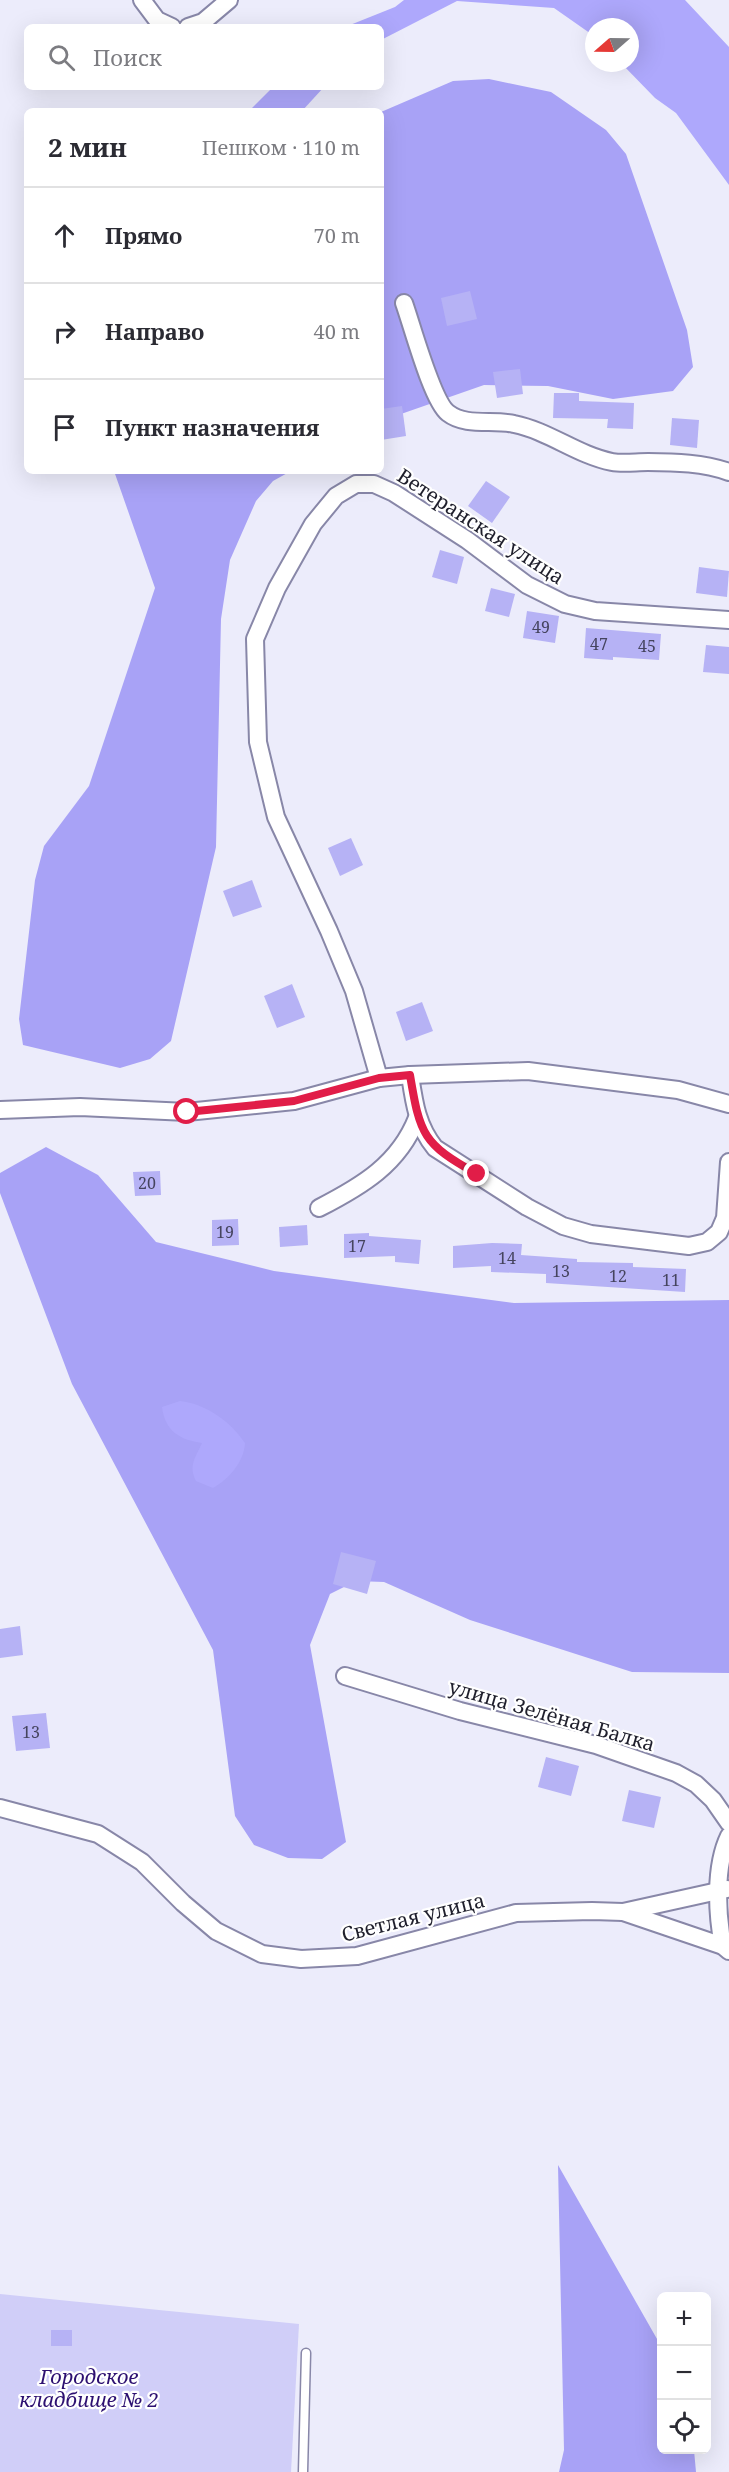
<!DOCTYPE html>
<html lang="ru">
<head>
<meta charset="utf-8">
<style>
	body { margin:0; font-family:"Noto Serif",serif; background:#f7f7f7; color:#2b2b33 }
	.controls { position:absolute; right:18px; bottom:18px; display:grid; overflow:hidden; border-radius:9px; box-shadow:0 6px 24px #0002 }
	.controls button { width:54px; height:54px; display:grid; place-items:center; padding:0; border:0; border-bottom:2px solid #e1e1e2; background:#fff; color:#2b2b33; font:30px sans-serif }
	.compass { position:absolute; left:585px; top:18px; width:54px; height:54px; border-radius:50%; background:#fff; box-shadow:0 6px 24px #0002; rotate:250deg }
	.stop { position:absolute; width:18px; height:18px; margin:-14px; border:4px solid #e11d48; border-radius:50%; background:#fff }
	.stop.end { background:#e11d48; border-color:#fff; box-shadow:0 2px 6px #0008 }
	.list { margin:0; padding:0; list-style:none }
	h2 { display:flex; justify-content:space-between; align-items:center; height:78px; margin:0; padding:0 24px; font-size:26px }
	h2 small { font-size:20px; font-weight:400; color:#7c7c81 }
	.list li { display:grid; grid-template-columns:39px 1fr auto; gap:18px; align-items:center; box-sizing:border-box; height:96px; padding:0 24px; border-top:2px solid #e1e1e2 }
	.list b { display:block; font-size:22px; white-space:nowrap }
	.list em { font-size:20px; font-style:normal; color:#7c7c81 }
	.icon { flex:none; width:33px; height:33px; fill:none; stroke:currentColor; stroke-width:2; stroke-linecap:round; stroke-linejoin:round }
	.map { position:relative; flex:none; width:729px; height:2472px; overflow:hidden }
	.search { position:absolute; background:#fff; box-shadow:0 6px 24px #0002; left:24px; top:24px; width:360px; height:66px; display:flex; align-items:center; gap:15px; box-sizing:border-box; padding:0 21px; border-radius:9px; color:#7c7c81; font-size:22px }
	.panel { position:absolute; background:#fff; box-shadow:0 6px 24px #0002; left:24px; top:108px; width:360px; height:366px; border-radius:9px }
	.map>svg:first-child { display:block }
</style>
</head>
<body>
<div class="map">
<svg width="729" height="2472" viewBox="0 0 729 2472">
	<rect width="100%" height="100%" fill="#ececfb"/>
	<polygon fill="#d0cef8" points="0,2294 299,2324 291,2472 0,2472"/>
	<g fill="#a8a2f6">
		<polygon points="489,79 551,92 606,130 626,154 687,330 693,367 673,391 613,399 548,386 484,385 381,421 381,112 453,81"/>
		<polygon points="114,471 291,471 273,481 256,501 230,560 221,619 216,847 171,1041 150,1059 120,1068 23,1045 19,1019 35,880 44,846 89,786 155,588"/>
		<polygon points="46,1147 98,1175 156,1242 274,1271 514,1303 729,1300 729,1673 632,1672 470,1620 384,1582 356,1581 330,1594 310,1645 346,1842 322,1859 288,1858 254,1845 235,1816 213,1650 72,1384 0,1193 0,1173"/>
		<polygon points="558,2165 661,2346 662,2450 694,2450 696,2472 559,2472 564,2450"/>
	</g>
	<g fill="#aea8fc">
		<polygon points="404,0 685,0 729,47 729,185 676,113 655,98 621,63 630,63 630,27 594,27 594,36 554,8 457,1 381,40 381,27 345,27 395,7"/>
		<polygon points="273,87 324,87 302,111 249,111"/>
		<path d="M180,1401C206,1404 230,1421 245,1443C244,1462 229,1479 213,1488L196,1481C188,1465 196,1457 202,1443C180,1440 165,1431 162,1407Z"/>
	</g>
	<g fill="#b6b2f5">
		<polygon points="470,291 477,319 447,326 441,298"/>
		<polygon points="520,369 523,394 497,398 493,372"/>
		<polygon points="554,393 579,393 579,401 634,403 633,429 607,428 608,419 553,418"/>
		<polygon points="402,406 406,436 381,440 381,409"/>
		<polygon points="672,418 699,420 697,448 670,445"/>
		<polygon points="486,481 510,497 492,523 468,506"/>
		<polygon points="440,550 464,557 457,584 432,577"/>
		<polygon points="699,567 729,571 727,597 696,593"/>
		<polygon points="491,588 515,594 509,617 485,611"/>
		<polygon points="527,611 559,616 555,643 523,638"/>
		<polygon points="586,628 661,634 659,660 613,657 613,660 584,658"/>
		<polygon points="706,645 729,647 729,674 703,672"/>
		<polygon points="351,838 363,865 340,876 328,848"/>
		<polygon points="252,880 262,907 233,917 223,891"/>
		<polygon points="292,984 305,1017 277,1028 264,996"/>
		<polygon points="422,1002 433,1031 406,1041 396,1012"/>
		<polygon points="160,1171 161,1195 135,1196 133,1172"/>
		<polygon points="238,1219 239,1245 212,1246 212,1220"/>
		<polygon points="307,1225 308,1245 280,1247 279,1227"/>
		<polygon points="369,1233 369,1236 421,1240 419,1264 395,1262 395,1256 344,1258 344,1234"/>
		<polygon points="492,1243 522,1244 521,1255 577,1259 577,1262 633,1263 633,1267 686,1269 685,1292 546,1283 546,1274 491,1272 491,1266 453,1268 453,1246"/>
		<polygon points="341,1552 376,1561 367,1594 333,1584"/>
		<polygon points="20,1626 23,1655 0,1658 0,1629"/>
		<polygon points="46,1713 50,1748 16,1751 12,1716"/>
		<polygon points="546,1757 579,1766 571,1796 538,1787"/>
		<polygon points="629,1790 661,1797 654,1828 622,1821"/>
		<rect x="51" y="2330" width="21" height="16"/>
	</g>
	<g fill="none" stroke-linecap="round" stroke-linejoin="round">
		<defs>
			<polyline id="lane" points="303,2472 306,2353"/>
			<g id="street">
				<polyline points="142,0 157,20 172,27"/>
				<polyline points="188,27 203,22 229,0"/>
				<path d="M404,303C412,325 432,401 448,413C466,427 493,419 514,424C549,431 577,455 612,462C623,464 636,462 648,462C675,462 704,463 729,472"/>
				<path d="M410,1075C414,1102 417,1126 435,1148L527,1207L563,1226L591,1234L689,1246L707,1242L719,1232L725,1218L729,1162"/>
				<polyline points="379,1078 354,991 329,931 276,817 258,742 255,639 277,588 313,524 336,496 356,484 374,484 394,493 467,540 527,585 565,604 595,611 729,620"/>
				<polyline points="0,1110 80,1107 187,1112 294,1101 379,1078 410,1075 528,1071 678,1090 729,1104"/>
				<path d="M319,1208C362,1186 399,1164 417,1118"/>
				<polyline points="345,1676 460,1711 596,1745 676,1773 696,1784 713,1800 729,1823"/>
				<polyline points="0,1808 98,1834 142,1862 183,1903 216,1931 262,1954 301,1959 357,1956 516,1913 592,1911 623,1912 723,1946 729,1951"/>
				<polyline points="623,1912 727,1889"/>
				<path d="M723,1946C717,1914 714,1867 729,1836"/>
			</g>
		</defs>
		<use href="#lane" stroke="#8887a8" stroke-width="11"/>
		<use href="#street" stroke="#8887a8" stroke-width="20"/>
		<use href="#lane" stroke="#fff" stroke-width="8"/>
		<use href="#street" stroke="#fff" stroke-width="16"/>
	</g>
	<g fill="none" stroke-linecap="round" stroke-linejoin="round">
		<path stroke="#e11d48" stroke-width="8" d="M187,1112L294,1101L379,1078L410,1075C420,1135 423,1144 477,1174"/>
	</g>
	<g text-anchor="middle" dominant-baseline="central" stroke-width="4.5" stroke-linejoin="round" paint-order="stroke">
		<g font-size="16" fill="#45445e">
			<text x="541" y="627">49</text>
			<text x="599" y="644">47</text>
			<text x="647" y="646">45</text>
			<text x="147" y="1183">20</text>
			<text x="225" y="1232">19</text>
			<text x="357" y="1246">17</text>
			<text x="507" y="1258">14</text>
			<text x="561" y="1271">13</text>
			<text x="618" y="1276">12</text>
			<text x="671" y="1280">11</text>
			<text x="31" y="1732">13</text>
		</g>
		<g font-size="20" fill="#1f1f2c" stroke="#fff">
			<text transform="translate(481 526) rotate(33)">Ветеранская улица</text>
			<text transform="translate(552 1715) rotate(16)">улица Зелёная Балка</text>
			<text transform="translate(413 1917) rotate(-14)">Светлая улица</text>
		</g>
		<g font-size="20" font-style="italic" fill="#2d1071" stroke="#fff">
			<text x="89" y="2376">Городское<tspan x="89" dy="23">кладбище № 2</tspan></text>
		</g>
	</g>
</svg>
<div class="controls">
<button>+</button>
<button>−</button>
<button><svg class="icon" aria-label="locate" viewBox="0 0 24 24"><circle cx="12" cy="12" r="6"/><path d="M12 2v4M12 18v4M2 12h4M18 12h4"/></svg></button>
</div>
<svg class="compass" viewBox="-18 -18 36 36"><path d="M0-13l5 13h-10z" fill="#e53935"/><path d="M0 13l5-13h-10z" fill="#7c7c81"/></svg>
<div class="stop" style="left:187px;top:1112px"></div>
<div class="stop end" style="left:477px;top:1174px"></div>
<div class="search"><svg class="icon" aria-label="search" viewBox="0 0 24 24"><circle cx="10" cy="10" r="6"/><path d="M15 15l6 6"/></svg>Поиск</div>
<section class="panel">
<h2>2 мин<small>Пешком · 110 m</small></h2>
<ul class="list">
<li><svg class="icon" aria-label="ahead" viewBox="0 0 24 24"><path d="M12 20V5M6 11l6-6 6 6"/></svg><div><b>Прямо</b></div><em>70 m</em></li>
<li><svg class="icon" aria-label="right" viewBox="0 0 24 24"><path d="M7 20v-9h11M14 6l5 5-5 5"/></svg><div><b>Направо</b></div><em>40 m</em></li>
<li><svg class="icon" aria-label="arrive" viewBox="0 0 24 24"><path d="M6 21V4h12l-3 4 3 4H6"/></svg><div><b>Пункт назначения</b></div></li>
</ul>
</section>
</div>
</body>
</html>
